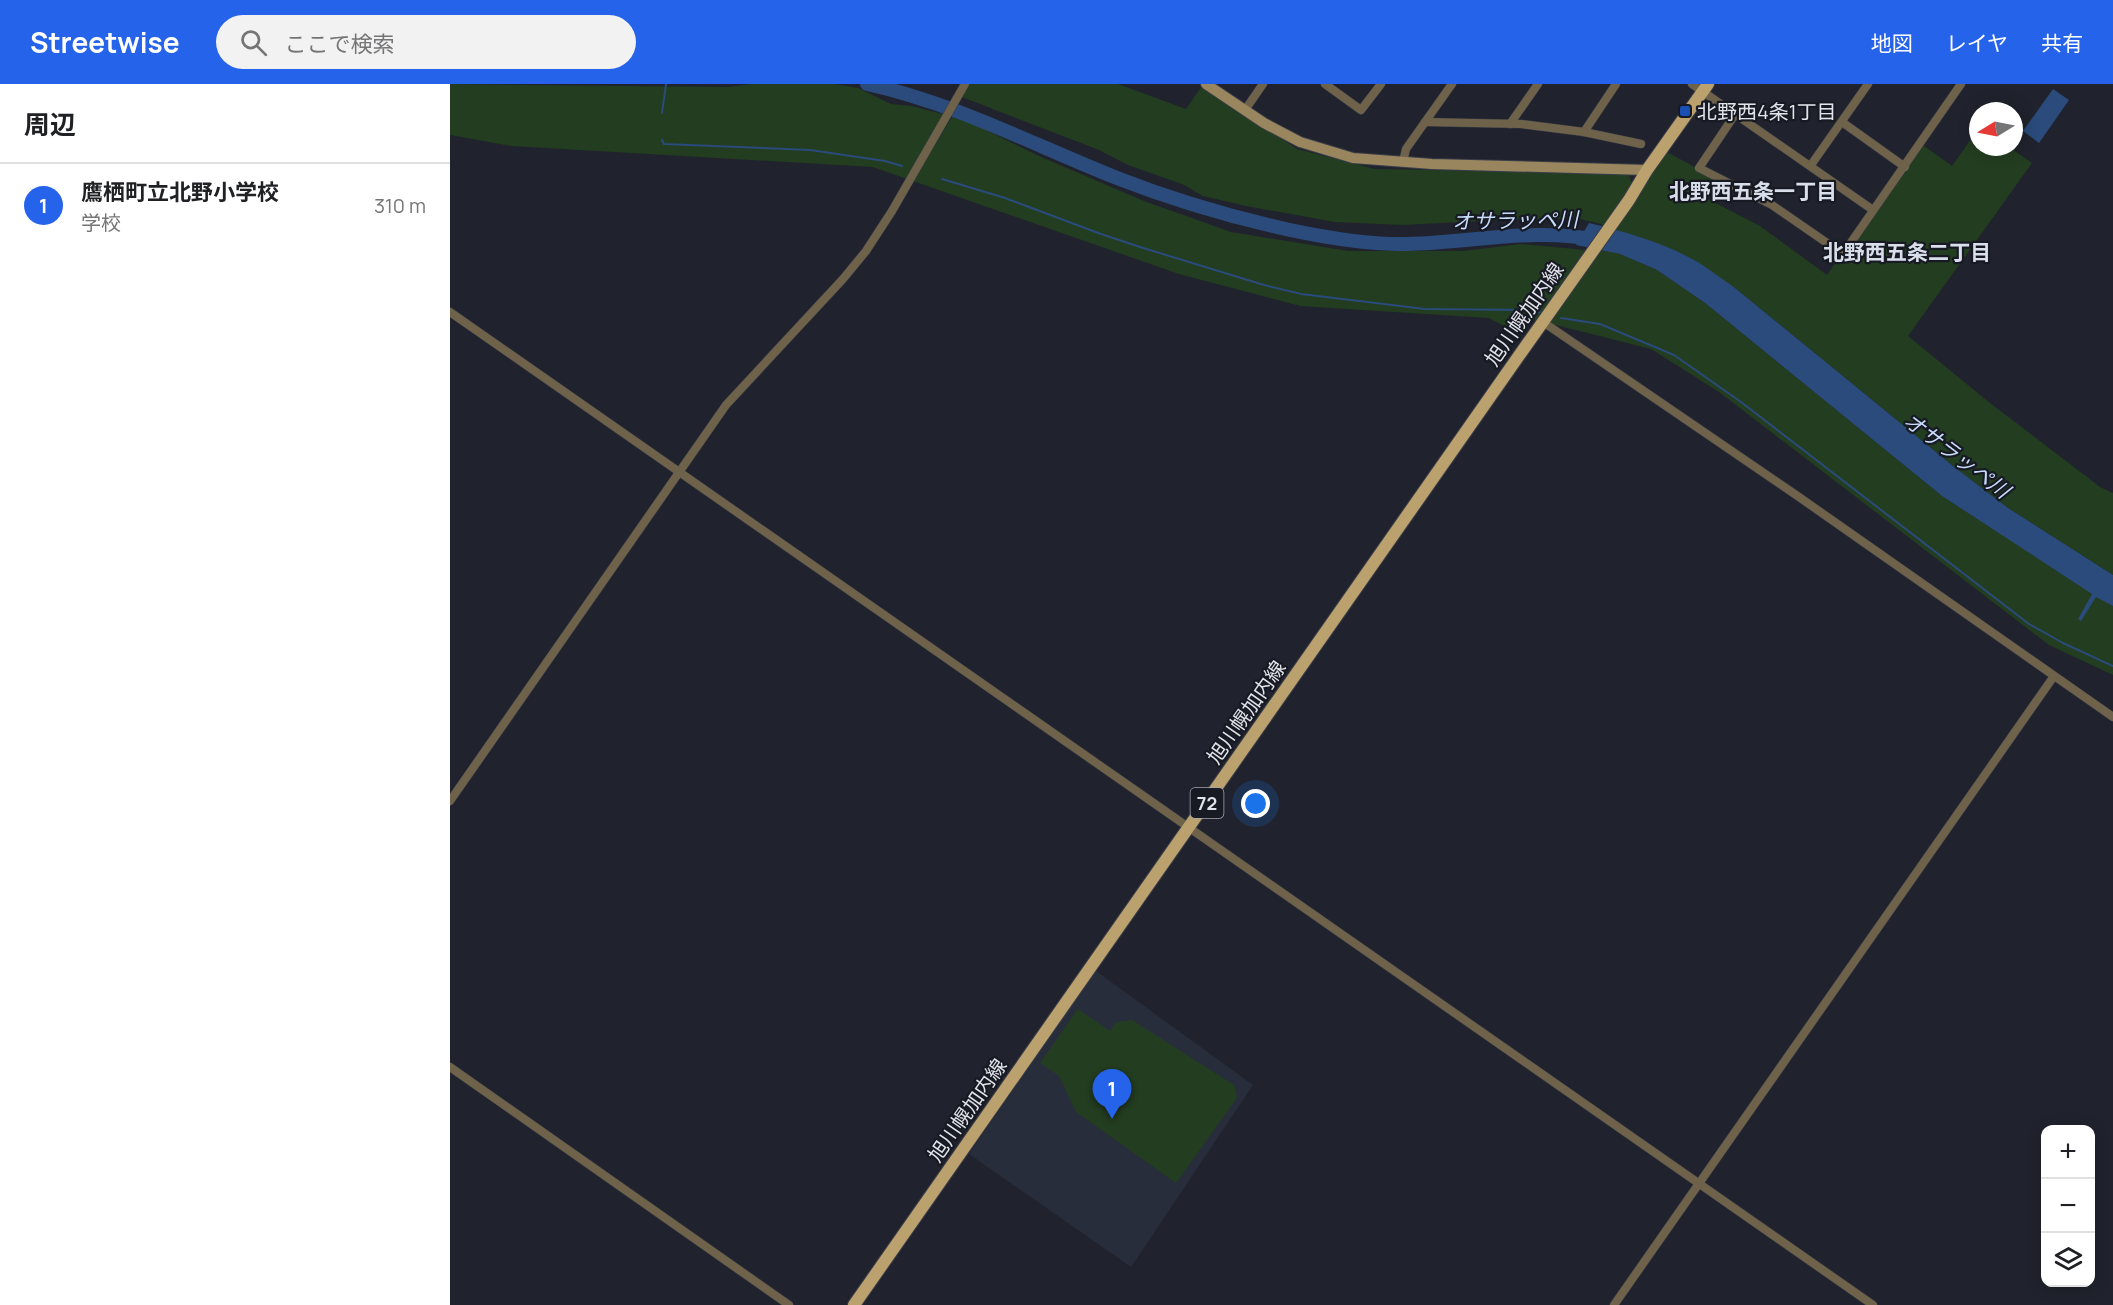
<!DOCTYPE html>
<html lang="ja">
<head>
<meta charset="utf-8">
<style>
	body { margin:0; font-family:Manrope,"Noto Sans JP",sans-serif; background:#f2f2f2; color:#202124 }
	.controls { position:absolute; right:18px; bottom:18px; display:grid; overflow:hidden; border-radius:12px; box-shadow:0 3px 15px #0003 }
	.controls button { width:54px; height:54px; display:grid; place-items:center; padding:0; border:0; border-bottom:2px solid #e0e0e0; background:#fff; color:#202124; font:30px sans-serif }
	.compass { position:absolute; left:1519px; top:18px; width:54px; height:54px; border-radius:50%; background:#fff; box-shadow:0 3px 15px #0003; rotate:260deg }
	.you { position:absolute; left:806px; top:720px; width:21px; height:21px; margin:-15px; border:4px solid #fff; border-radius:50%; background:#1a73e8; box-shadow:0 0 0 9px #1a73e833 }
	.badge { display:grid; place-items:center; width:39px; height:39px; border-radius:50%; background:#2563eb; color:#fff; font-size:20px; font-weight:700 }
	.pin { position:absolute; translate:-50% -50px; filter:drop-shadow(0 2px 3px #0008) }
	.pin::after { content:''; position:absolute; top:32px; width:21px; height:18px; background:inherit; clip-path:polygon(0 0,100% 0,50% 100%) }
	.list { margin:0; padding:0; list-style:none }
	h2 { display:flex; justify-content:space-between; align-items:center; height:78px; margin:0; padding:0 24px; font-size:26px }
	h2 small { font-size:20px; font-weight:400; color:#757577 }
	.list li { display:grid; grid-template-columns:39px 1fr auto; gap:18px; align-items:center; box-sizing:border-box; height:84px; padding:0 24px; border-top:2px solid #e0e0e0 }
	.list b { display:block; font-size:22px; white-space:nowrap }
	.list p { margin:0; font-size:20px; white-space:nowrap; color:#757577 }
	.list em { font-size:20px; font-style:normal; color:#757577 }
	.icon { flex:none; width:33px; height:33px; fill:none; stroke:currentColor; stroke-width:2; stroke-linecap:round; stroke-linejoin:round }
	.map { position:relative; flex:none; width:1663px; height:1221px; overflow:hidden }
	header { display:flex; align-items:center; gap:36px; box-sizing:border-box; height:84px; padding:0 30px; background:#2563eb; color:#fff }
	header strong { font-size:28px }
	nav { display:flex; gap:33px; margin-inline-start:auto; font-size:21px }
	.search { width:420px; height:54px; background:#f2f2f2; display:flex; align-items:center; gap:15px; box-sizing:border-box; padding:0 21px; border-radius:33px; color:#757577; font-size:22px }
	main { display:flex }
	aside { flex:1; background:#fff }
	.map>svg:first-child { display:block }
</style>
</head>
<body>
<header>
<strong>Streetwise</strong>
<div class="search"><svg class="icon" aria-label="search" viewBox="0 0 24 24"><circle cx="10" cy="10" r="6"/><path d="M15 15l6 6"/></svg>ここで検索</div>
<nav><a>地図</a><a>レイヤ</a><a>共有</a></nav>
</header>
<main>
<aside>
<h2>周辺<small></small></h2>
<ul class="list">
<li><span class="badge">1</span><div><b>鷹栖町立北野小学校</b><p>学校</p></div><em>310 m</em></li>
</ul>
</aside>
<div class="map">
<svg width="1663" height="1221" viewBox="0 0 1663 1221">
	<rect width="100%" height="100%" fill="#20232d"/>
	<polygon fill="#282d3c" points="646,887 803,1001 681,1183 519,1070"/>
	<g fill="#233d20">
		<polygon points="0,0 278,3 302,0 385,0 408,4 441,20 461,22 493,30 457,95 423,83 62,62 0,51"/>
		<polygon points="519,0 668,0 736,25 752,2 847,65 925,85 1178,89 1182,100 1155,141 1130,135 1073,135 952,141 885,138 796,122 753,112 732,100 678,81 649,66 512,13"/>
		<polygon points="502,33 526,41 591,73 694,117 781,148 898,167 1013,167 1071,160 1136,166 1088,237 1076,234 1067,249 1039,234 850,222 729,190 463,97"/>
		<polygon points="1528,45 1528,63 1559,63 1582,79 1458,252 1540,319 1650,403 1663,409 1663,491 1558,424 1503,382 1285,204 1163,145 1215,67 1265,94 1256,114 1310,142 1377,191 1470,59 1502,82"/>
		<polygon points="1147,165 1170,170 1207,186 1255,219 1492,412 1663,522 1663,591 1599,561 1269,308 1201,265 1094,238"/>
		<polygon points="628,925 660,947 666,938 682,936 784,1001 787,1014 726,1099 626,1028 609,992 590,979"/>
	</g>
	<g fill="#2a4b7b">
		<polygon points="1603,5 1619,16 1589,59 1573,47"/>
		<path d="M1139,139C1176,148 1212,158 1246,177C1259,185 1272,195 1285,204L1503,382L1558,424L1663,491V522L1646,513L1631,537L1628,535L1642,510L1492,412L1255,219L1207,186L1170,170L1126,161Z"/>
	</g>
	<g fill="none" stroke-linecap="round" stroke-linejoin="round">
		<g stroke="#2a4b7b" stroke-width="2">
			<polyline points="212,29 216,0"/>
			<polyline points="212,56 214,60 360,66 435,77 452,82"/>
			<polyline points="492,95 555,114 651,150 690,163 814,201 851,210 975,225 1079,226 1090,228"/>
			<polyline points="1111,234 1150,240 1224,271 1291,318 1579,540 1613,559 1663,582"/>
		</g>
		<path stroke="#2a4b7b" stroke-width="14" d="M417,0C504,19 584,61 667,94C723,116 781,133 840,146C878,154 918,161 957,160C1019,159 1085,143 1147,156"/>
		<defs>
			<g id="street">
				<polyline points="875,0 911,26 931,0"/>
				<polyline points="1242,0 1423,126"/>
				<polyline points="795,26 813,0"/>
				<polyline points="1286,29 1249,84 1322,121 1393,170 1511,0"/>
				<polyline points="975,38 1071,40 1134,48 1191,60"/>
				<polyline points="1392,38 1455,83"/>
				<polyline points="1060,40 1088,0"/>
				<polyline points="1134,48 1166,0"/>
				<polyline points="953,78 956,65 1002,0"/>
				<polyline points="1361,81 1418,0"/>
				<polyline points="0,228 1423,1221"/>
				<polyline points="1093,238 1349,413 1663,633"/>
				<polyline points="0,717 276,321 393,195 416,167 442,127 515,0"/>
				<polyline points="0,983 339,1221"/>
				<polyline points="1164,1221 1604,592"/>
			</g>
			<polyline id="secondary" points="756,0 814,39 850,58 903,74 982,80 1197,86"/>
			<path id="primary" d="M404,1221C662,852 919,483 1179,116L1197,86L1258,0"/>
		</defs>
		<use href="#street" stroke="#3b3e48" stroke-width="9"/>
		<use href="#secondary" stroke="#3b3e48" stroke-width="12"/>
		<use href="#primary" stroke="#3b3e48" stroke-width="14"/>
		<use href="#street" stroke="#6f624a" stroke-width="8"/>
		<use href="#secondary" stroke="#9a865e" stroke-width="10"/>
		<use href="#primary" stroke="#bba16d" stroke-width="12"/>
	</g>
	<rect fill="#1a4fb4" stroke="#171a23" stroke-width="2" x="1229" y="21" width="12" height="12" rx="3"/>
	<g text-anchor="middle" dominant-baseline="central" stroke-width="4.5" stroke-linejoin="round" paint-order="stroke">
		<rect fill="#171a23" stroke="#a5a7af" stroke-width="1.5" x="740.5" y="704" width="33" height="30" rx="4.5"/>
		<g font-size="18" font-weight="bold" fill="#e2e4eb">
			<text x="757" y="719">72</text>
		</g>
		<g font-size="20" fill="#e2e4eb" stroke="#171a23" text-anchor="start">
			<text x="1247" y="27">北野西4条1丁目</text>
		</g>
		<g font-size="20" fill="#e2e4eb" stroke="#171a23">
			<text transform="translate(1074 230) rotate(-55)">旭川幌加内線</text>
			<text transform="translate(796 628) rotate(-55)">旭川幌加内線</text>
			<text transform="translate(517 1026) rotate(-55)">旭川幌加内線</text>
		</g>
		<g font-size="21" font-weight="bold" fill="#d9deeb" stroke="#171a23">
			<text x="1303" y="107">北野西五条一丁目</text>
			<text x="1457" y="168">北野西五条二丁目</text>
		</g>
		<g font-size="21" font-style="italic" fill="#c7dcfb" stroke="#171a23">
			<text transform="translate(1065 136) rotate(-1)">オサラッペ川</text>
			<text transform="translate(1507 371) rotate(37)">オサラッペ川</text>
		</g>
	</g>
</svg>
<div class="controls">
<button>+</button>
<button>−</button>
<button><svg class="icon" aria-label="layers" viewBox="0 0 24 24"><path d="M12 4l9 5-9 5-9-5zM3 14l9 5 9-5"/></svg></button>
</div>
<svg class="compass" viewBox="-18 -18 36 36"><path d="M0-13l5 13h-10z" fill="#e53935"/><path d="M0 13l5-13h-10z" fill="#757577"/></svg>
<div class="you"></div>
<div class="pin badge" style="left:662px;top:1035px">1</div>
</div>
</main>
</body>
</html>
